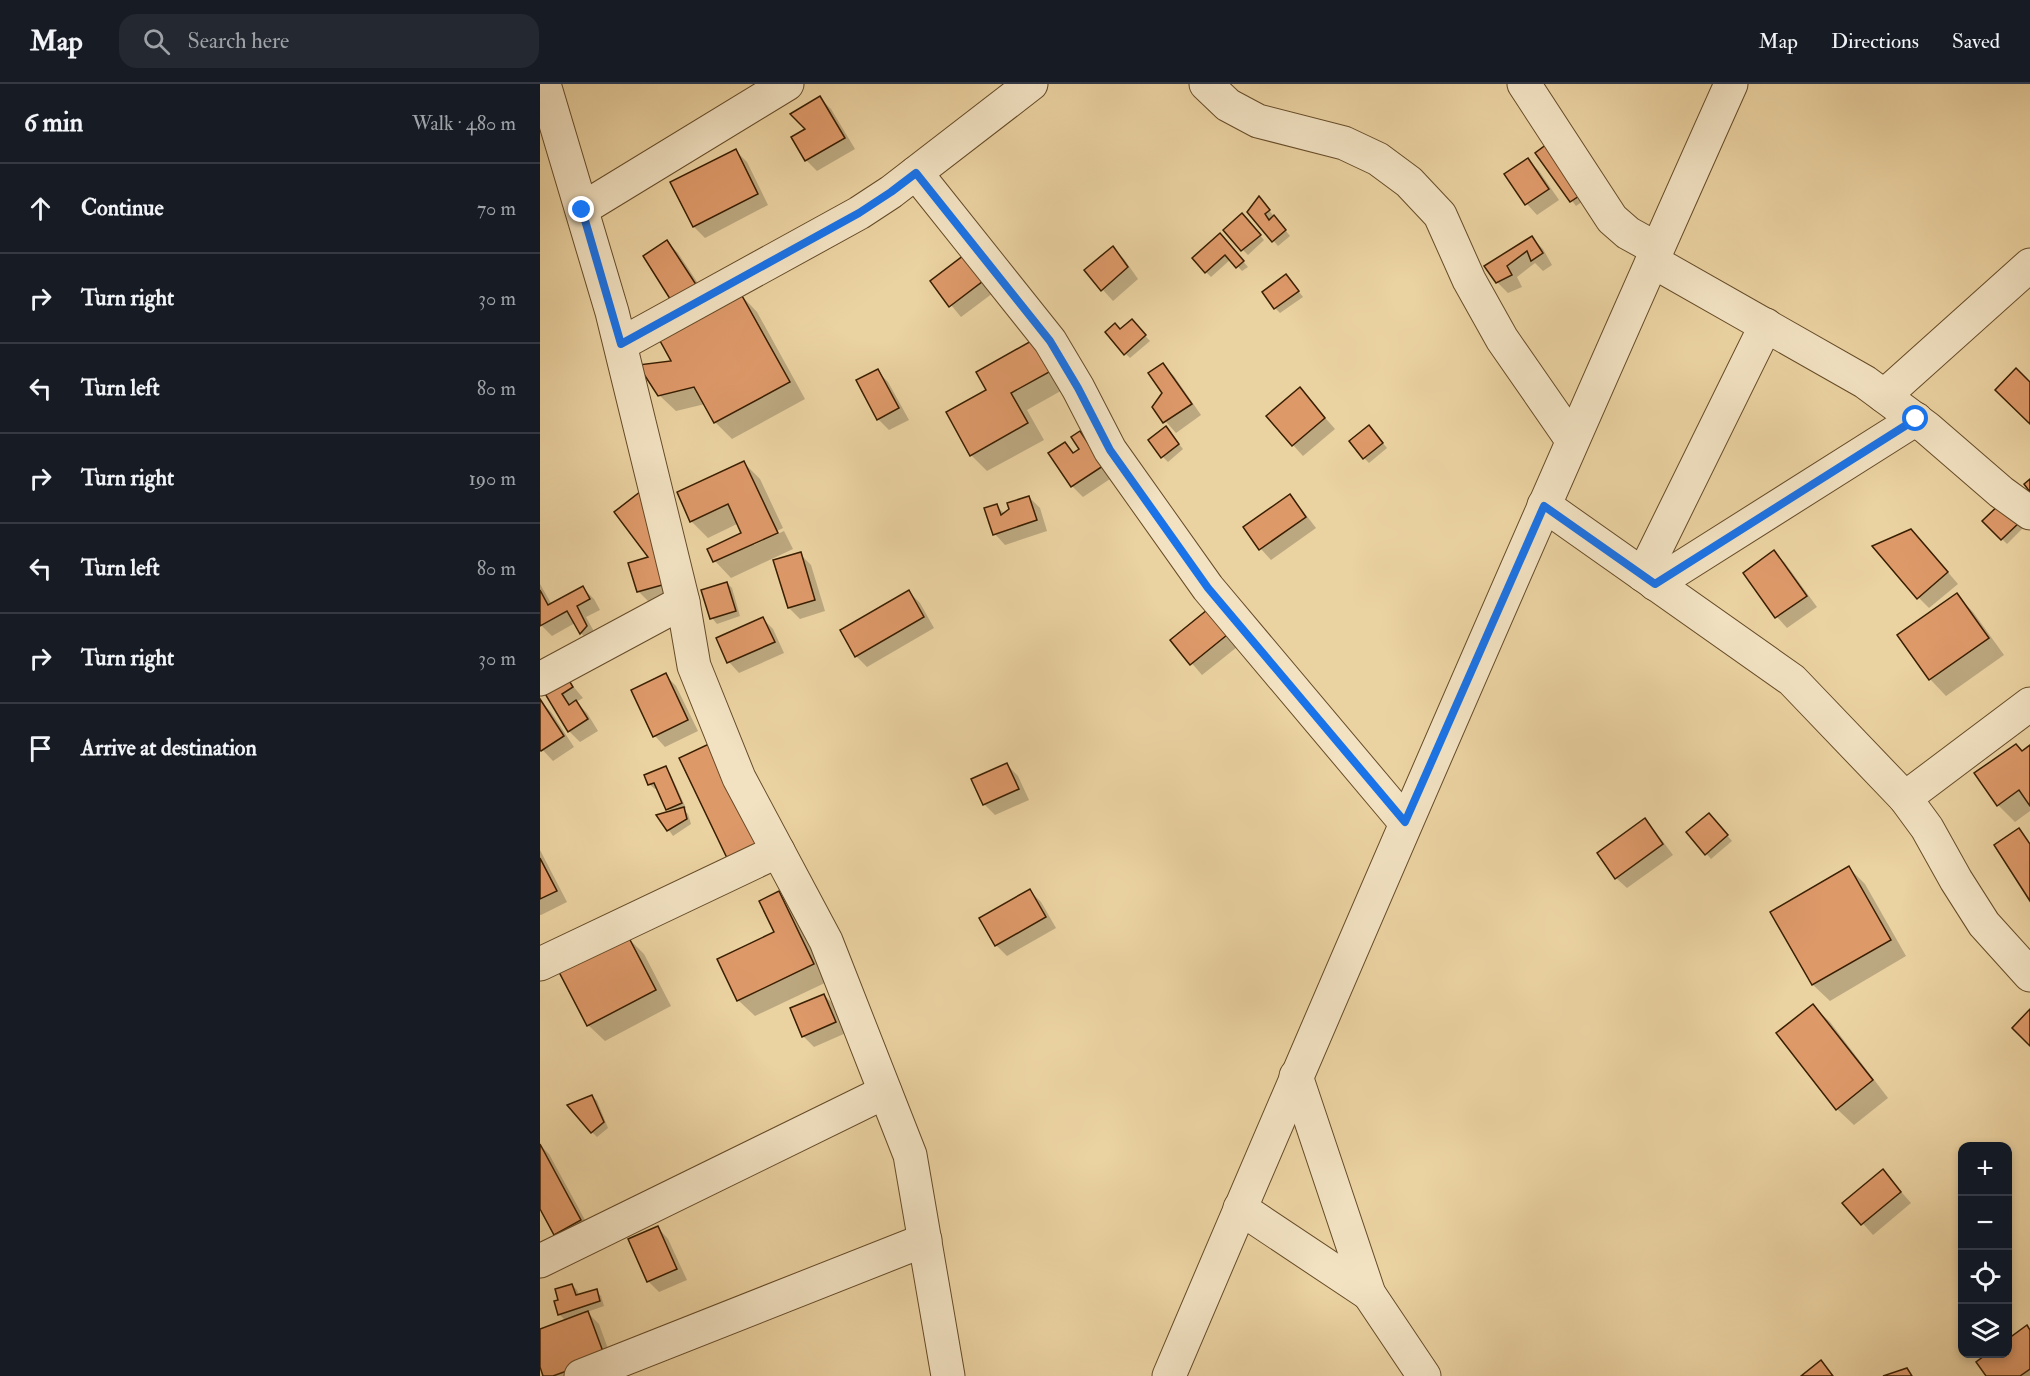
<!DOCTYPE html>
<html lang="en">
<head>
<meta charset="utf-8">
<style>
	body { margin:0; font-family:"IM FELL Double Pica",serif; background:#242831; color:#f1f3f6 }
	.controls { position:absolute; right:18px; bottom:18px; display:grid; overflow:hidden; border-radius:12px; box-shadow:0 3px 9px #0003 }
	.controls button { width:54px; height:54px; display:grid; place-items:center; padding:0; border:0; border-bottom:2px solid #363941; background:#171b24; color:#f1f3f6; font:30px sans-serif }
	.stop { position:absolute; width:18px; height:18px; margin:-14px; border:4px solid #1a73e8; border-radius:50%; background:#fff }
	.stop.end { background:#1a73e8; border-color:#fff; box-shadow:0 2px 6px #0008 }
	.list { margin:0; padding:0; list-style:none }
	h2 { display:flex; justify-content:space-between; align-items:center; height:78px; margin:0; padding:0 24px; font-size:26px }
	h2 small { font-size:20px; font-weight:400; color:#9ea1a6 }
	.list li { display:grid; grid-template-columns:39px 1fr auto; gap:18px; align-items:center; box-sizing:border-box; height:90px; padding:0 24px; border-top:2px solid #363941 }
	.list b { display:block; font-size:22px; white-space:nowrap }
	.list em { font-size:20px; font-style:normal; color:#9ea1a6 }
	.icon { flex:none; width:33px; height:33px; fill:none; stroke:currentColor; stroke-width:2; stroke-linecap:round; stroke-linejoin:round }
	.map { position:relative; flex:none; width:1490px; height:1292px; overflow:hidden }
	header { display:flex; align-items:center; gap:36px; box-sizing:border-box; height:84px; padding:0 30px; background:#171b24; border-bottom:2px solid #363941 }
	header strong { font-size:28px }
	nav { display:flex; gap:33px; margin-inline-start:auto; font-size:21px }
	.search { width:420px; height:54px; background:#242831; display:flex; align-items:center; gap:15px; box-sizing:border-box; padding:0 21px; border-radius:18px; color:#9ea1a6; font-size:22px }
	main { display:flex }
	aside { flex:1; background:#171b24 }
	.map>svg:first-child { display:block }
</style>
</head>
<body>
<header>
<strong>Map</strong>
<div class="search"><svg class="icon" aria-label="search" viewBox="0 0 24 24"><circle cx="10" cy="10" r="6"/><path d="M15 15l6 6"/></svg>Search here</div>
<nav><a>Map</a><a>Directions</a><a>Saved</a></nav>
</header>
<main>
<aside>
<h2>6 min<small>Walk · 480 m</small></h2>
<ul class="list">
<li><svg class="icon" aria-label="ahead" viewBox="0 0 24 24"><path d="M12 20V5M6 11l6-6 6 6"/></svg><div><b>Continue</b></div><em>70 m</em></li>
<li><svg class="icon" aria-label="right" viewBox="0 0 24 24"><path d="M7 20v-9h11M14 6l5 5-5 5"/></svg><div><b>Turn right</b></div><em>30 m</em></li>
<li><svg class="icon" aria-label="left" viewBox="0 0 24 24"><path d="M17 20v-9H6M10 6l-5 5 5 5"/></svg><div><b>Turn left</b></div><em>80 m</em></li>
<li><svg class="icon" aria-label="right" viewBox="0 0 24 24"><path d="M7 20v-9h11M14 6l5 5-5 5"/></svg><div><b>Turn right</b></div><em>190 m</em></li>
<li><svg class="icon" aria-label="left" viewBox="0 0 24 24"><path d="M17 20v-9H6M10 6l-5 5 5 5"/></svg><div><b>Turn left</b></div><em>80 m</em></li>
<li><svg class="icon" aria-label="right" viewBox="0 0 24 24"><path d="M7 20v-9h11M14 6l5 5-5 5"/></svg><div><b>Turn right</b></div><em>30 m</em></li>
<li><svg class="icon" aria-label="arrive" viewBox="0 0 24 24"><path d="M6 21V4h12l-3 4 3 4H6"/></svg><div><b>Arrive at destination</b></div></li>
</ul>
</aside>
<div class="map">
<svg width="1490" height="1292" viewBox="0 0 1490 1292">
	<rect width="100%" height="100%" fill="#ebd2a1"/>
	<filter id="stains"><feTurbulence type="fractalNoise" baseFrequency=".00333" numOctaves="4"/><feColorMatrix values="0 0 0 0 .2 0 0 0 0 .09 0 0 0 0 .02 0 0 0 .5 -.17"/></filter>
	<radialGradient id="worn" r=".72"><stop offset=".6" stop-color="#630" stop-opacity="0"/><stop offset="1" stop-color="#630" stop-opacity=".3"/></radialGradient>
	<g fill="#0003">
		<polygon points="280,14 291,25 315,65 277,87 266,76 267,45"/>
		<polygon points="196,67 207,78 228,121 165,154 154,143 132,99"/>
		<polygon points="997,69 1046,115 1036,122"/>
		<polygon points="988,76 999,87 1019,116 997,131 987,120 966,91"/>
		<polygon points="723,119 750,152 738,162 709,128"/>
		<polygon points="707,136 724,156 708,171 703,166"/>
		<polygon points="992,154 1003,165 1012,181 1003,187 995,179 977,193 982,203 968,209 957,198 946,182"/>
		<polygon points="685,156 708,183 702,187 691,175 671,193 666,188"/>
		<polygon points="127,158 138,169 167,213 145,228"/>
		<polygon points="573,164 584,175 598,195 573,217 546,187"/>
		<polygon points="428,170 457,206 421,233 392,198"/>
		<polygon points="746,191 763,213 740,229 735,224"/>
		<polygon points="201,211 217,228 265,315 192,355 175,338 165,320 136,327 119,311 134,278"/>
		<polygon points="596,242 610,257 590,274 586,270 580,247"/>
		<polygon points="493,258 526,304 487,326 504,356 447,387 431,371 448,306"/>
		<polygon points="623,281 634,292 661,331 636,349 613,323 624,309"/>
		<polygon points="337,287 348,298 369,336 349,346 338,335"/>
		<polygon points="760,305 795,345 763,372 753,361"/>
		<polygon points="834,348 847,364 829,379 824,374"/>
		<polygon points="539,349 550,359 573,393 543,413 532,402 525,359 535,370 541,366"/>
		<polygon points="630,349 643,365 628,378 623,373"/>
		<polygon points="204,379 220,395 243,444 214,458 214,461 244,447 253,465 191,494 175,477 169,466 203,450 199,439 168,454 151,437"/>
		<polygon points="750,412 760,423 776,444 731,476 721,465 705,443"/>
		<polygon points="489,413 500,424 507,447 465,461 455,450 456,422 465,430"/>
		<polygon points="1463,419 1485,442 1467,460 1444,437"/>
		<polygon points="1382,458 1418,500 1389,524 1378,513"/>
		<polygon points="1234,468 1245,479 1277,523 1247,544 1237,533 1205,489"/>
		<polygon points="260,470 271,481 285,527 260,535 249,524 235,477"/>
		<polygon points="90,480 143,509 110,519 99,508"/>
		<polygon points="187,499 192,504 200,532 177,540 172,534"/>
		<polygon points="0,500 12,521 43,504 54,515 60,526 46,533 57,553 51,560 41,549 35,539 12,552 1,541"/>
		<polygon points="369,508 380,519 394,544 327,583 316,572"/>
		<polygon points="1417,511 1433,528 1464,571 1406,612 1390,595"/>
		<polygon points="667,528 697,563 662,591 632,556"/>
		<polygon points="222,534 233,545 244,569 199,589 189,578 178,554"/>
		<polygon points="125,591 136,602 158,647 125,663 115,652"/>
		<polygon points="27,595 43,614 36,618 47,629 58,647 40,658 29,647 6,608"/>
		<polygon points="0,617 11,628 34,663 13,677 0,663"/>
		<polygon points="1490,663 1490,727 1475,738 1458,721 1436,690"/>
		<polygon points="467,681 478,692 489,716 455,731 444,720 433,696"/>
		<polygon points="125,684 130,689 146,724 143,725 148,730 151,740 133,752 119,732 131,728 118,704 115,705 109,700"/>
		<polygon points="1104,736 1115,747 1133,771 1087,804 1076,794"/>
		<polygon points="1174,736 1192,757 1171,775 1148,749"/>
		<polygon points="0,766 27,818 1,831 0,831"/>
		<polygon points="1309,784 1325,800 1366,872 1290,917 1273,901 1232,829"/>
		<polygon points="490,807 501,818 516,844 467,872 456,861"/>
		<polygon points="239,809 256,826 289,897 215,932 198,916 236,849"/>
		<polygon points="88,854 104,870 131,922 65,957 48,941"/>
		<polygon points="284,911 295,922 306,949 274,963 263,952"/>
		<polygon points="1273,922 1290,938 1348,1014 1314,1041 1297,1025"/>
		<polygon points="52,1012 57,1017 68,1044 57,1053 52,1048"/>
		<polygon points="0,1061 9,1070 51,1147 26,1161 15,1150 0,1122"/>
		<polygon points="1343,1087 1371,1119 1333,1151 1305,1119"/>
		<polygon points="118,1144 128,1155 147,1196 119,1208 108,1197"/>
		<polygon points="32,1201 37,1206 39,1212 56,1207 61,1212 64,1222 47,1228 59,1240 75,1284 53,1292 5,1292 0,1278 0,1246 26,1237 19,1230 20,1217"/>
		<polygon points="1487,1243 1490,1247 1490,1292 1448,1292 1438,1278 1450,1270 1468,1270 1468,1257"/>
	</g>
	<g fill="#de9969" stroke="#391e00" stroke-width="1.5">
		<polygon points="280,12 305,54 265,77 251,53 265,45 250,30"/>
		<polygon points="1007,60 1042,110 1030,118 995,69"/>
		<polygon points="196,65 218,110 153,143 130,98"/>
		<polygon points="988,74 1009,105 985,121 964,90"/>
		<polygon points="719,112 730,126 725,130 729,136 734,131 746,146 732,158 707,128"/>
		<polygon points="702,129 721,151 701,167 683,146"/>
		<polygon points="680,149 704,177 696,184 685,171 665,189 652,174"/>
		<polygon points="992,152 1003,169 991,177 987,167 967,182 972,191 956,199 944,182"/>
		<polygon points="127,156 157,202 132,218 103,172"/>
		<polygon points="573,162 588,183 561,207 544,186"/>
		<polygon points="428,168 447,194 409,223 390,197"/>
		<polygon points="746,190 759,207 734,225 722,208"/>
		<polygon points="201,210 250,298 174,339 154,303 118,312 98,281 131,277 119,255"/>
		<polygon points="592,235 606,251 584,271 565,248 575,239 580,245"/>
		<polygon points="493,256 511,287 471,309 488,339 430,372 406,328 446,306 436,288"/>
		<polygon points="623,279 652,320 623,339 612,323 622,309 608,289"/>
		<polygon points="1476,284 1490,298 1490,340 1455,306"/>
		<polygon points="338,285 359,324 337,336 316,296"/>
		<polygon points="760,303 785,334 752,362 726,332"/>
		<polygon points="829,341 843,359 823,375 809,357"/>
		<polygon points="626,342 639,360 621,374 608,356"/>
		<polygon points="540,347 563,382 531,403 508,369 525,358 533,369 539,365 531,353"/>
		<polygon points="204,377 238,449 173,478 167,465 201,449 188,420 150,438 137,408"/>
		<polygon points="1490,395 1490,408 1484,400"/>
		<polygon points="105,404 133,498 97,508 88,479 108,473 74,428"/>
		<polygon points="750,410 766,433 719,466 703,443"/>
		<polygon points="489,412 497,436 453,451 444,424 457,420 461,431 469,425 467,419"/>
		<polygon points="1463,417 1481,437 1461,456 1442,437"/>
		<polygon points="1371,445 1408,488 1377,515 1332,462"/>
		<polygon points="1234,466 1267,512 1235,534 1203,489"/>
		<polygon points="261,468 275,516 248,524 233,476"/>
		<polygon points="187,498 196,527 170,535 161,506"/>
		<polygon points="43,502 50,515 37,522 47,542 40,550 27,527 0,542 0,506 8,521"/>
		<polygon points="369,506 384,533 315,573 300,546"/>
		<polygon points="1417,509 1449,554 1389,596 1357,551"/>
		<polygon points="667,526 687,551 650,581 630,556"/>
		<polygon points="223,533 235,558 187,579 176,554"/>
		<polygon points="126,589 148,636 113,653 91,606"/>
		<polygon points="27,593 33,603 22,610 29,621 36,616 48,635 28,648 4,608"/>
		<polygon points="0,615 24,652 1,667 0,666"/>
		<polygon points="171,659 218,759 187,774 139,674"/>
		<polygon points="1476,660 1482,667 1490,661 1490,722 1479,706 1457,722 1434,689"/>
		<polygon points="467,679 479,705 443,721 431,695"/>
		<polygon points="126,682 142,719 126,726 114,699 108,701 104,691"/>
		<polygon points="144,723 147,735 127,747 116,731"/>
		<polygon points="1169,729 1188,751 1165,771 1146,748"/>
		<polygon points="1105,734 1123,760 1075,795 1057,769"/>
		<polygon points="1479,744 1490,760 1490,817 1454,761"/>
		<polygon points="0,774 17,807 0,815"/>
		<polygon points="1309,782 1351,856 1272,901 1230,828"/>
		<polygon points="490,805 506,833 455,862 439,834"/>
		<polygon points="239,807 274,880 197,917 177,875 234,848 219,817"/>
		<polygon points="88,852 116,906 47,942 19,888"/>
		<polygon points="284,910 296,938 262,953 250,924"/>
		<polygon points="1273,920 1333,996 1296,1026 1236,949"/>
		<polygon points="1490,925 1490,962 1472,944"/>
		<polygon points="52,1011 64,1038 51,1049 27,1021"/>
		<polygon points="0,1060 41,1136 14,1151 0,1125"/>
		<polygon points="1343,1085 1361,1108 1321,1141 1302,1119"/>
		<polygon points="118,1142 137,1185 107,1198 88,1155"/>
		<polygon points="32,1200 36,1211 57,1205 60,1217 18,1231 14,1217 18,1216 15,1205"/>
		<polygon points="48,1227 65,1273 13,1292 3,1292 0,1283 0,1245"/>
		<polygon points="1487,1241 1490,1246 1490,1285 1480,1292 1446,1292 1436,1278 1447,1270 1468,1270 1468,1255"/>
		<polygon points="1281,1276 1293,1292 1261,1292"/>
		<polygon points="1367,1284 1372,1292 1343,1292"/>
	</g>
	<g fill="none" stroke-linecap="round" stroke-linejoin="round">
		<defs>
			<g id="minor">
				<polyline points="4,0 72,228 143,518 154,582 199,694 286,857 370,1071 408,1292"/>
				<polyline points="666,0 688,21 718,37 804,59 838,75 869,98 900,131 929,196 962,255 1032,356"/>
				<polyline points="984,0 1072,135 1088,149 1117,165"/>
				<polyline points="376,89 510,257 538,304 570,366 668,504 865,738"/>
				<polyline points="42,125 247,0"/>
				<polyline points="1112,177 1325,298 1387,344 1461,408 1490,429"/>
				<polyline points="81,260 319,129 351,108 491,0"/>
				<polyline points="1344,312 1490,181"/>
				<polyline points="1004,421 1252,596 1365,714 1387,744 1416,796 1444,840 1490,891"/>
				<polyline points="1103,491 1226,241"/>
				<polyline points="1115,500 1376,335"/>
				<polyline points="0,595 143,518"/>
				<polyline points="1365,714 1490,620"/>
				<polyline points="0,880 238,767"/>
				<polyline points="756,992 829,1210 884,1292"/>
				<polyline points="700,1124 829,1210"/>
				<polyline points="0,1177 345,1008"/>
				<polyline points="41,1292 385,1156"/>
				<path d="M629,1292C813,860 999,429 1191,0"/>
			</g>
		</defs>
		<use href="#minor" stroke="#664b28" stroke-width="35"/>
		<use href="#minor" stroke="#f2e2c2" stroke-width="33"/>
	</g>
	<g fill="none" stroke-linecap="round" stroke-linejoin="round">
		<polyline stroke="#1a73e8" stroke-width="8" points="42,126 81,260 319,129 351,108 376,89 510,257 538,304 570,366 668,504 865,738 1004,422 1115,500 1376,335"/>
	</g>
	<rect width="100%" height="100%" filter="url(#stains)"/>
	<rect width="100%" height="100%" fill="url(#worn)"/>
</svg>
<div class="controls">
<button>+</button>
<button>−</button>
<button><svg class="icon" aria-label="locate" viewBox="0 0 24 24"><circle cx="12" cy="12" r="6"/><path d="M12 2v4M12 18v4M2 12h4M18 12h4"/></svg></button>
<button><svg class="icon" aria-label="layers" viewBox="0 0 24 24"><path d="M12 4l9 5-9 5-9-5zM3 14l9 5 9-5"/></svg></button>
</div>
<div class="stop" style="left:1376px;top:335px"></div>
<div class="stop end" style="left:42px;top:126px"></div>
</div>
</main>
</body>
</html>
